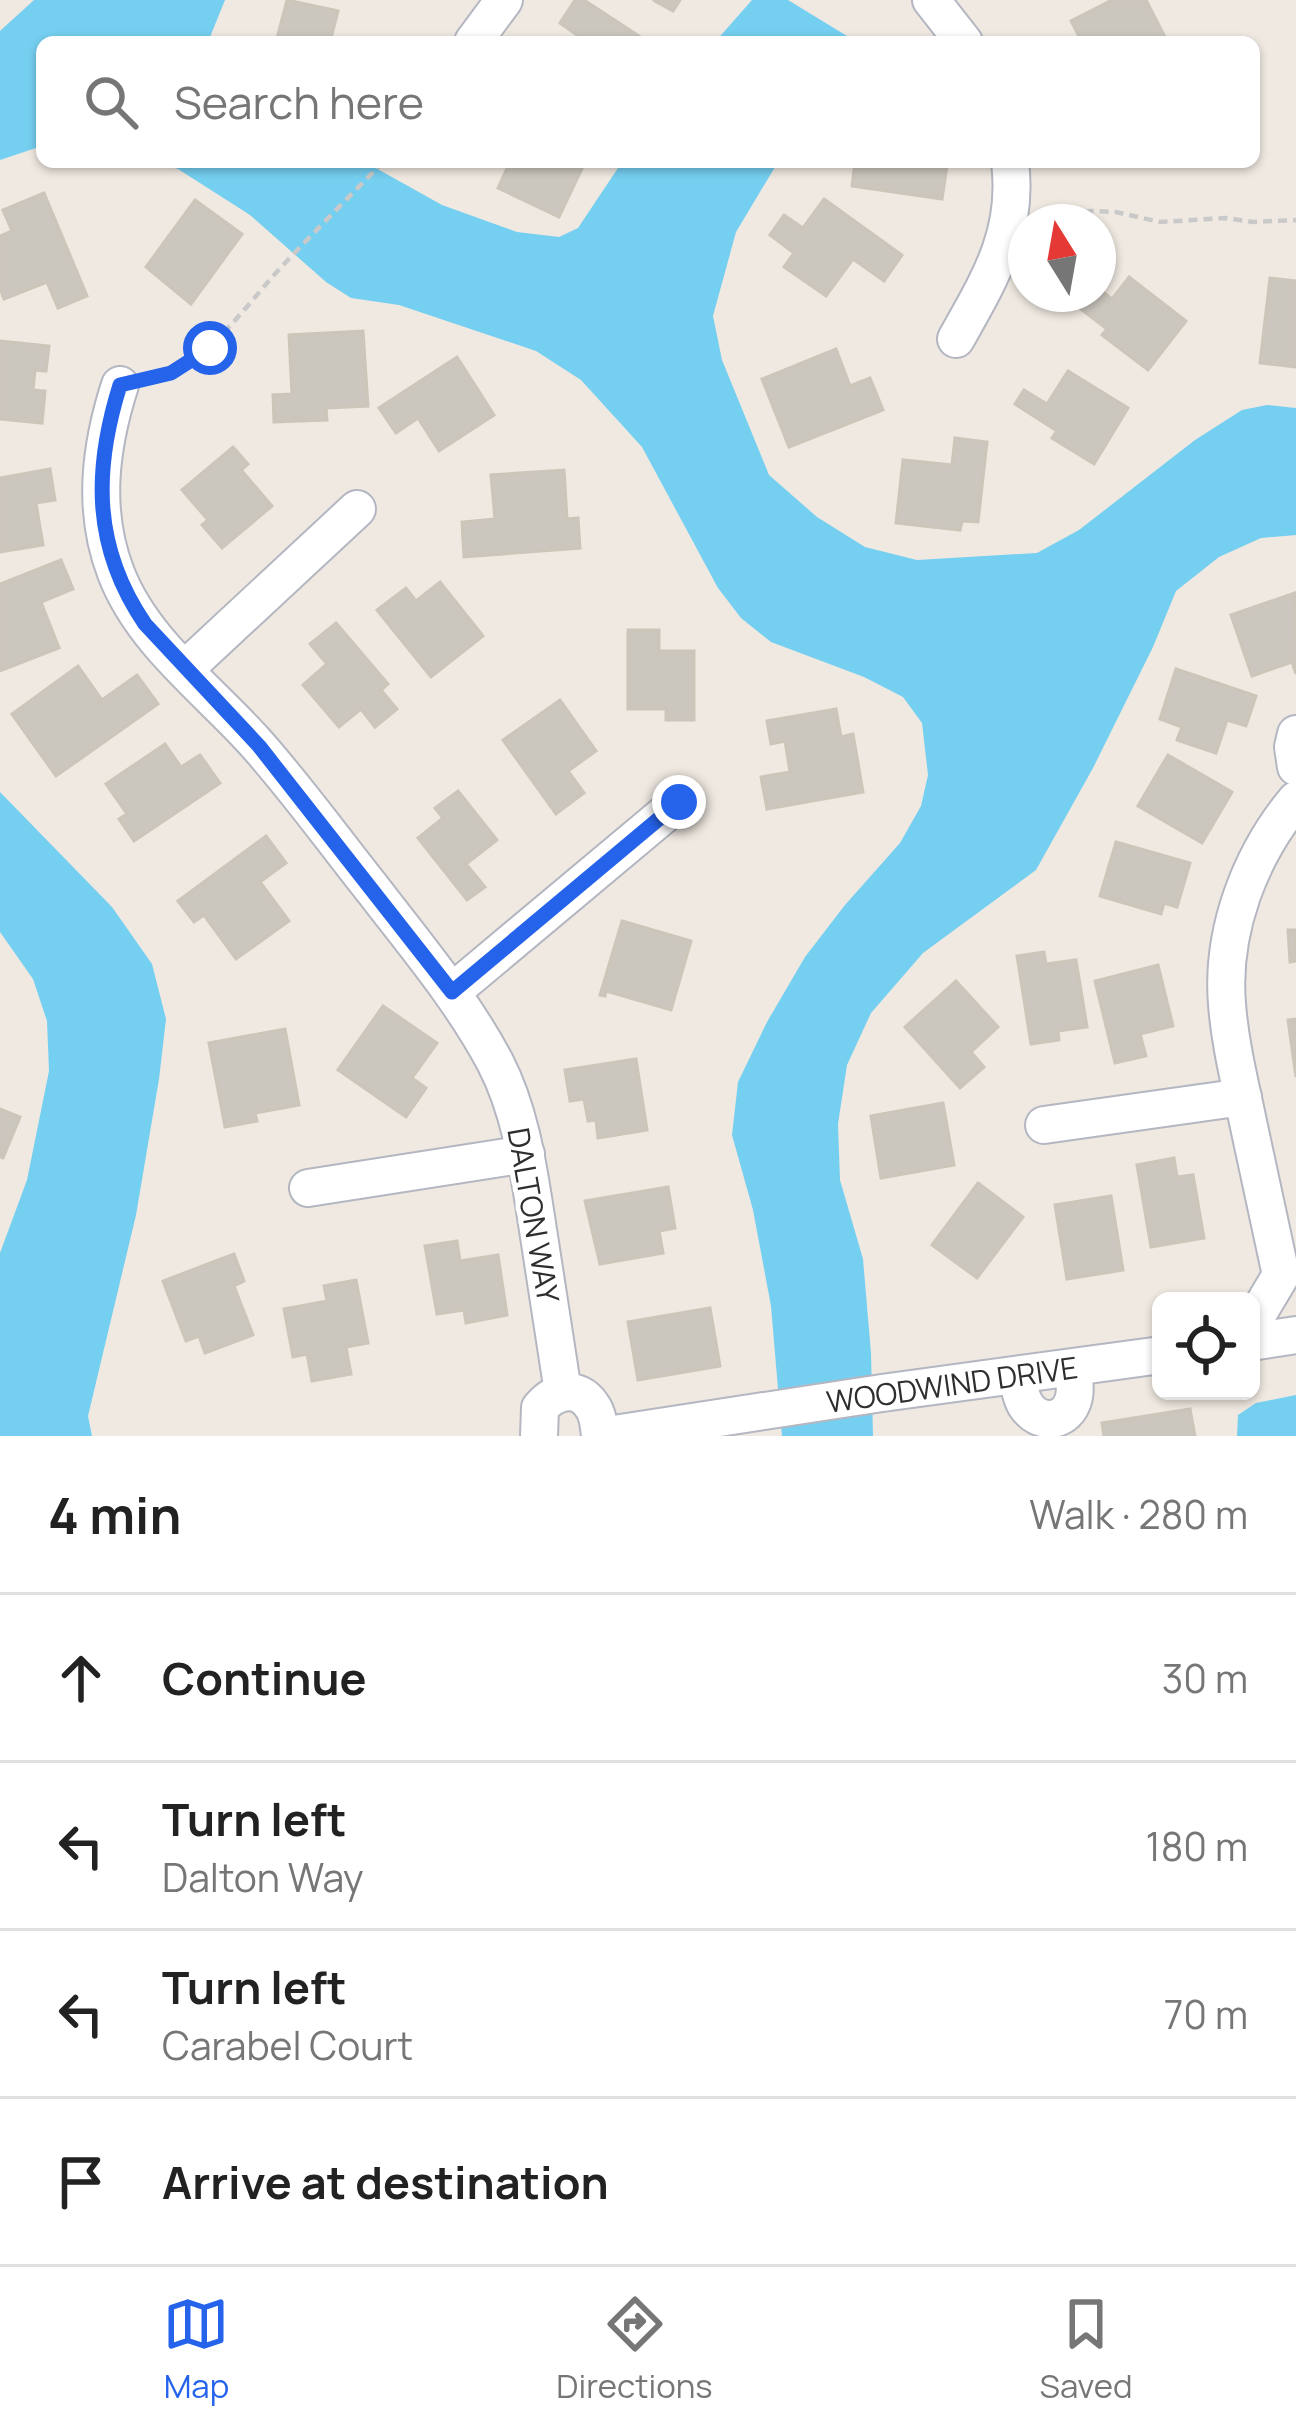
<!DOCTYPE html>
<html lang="en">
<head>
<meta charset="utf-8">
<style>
	body { margin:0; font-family:Manrope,sans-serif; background:#f2f2f2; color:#222 }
	.controls { position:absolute; right:36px; bottom:36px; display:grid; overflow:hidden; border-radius:18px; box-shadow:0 3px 9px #0004 }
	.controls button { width:108px; height:108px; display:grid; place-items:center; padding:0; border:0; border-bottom:3px solid #e0e0e0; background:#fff; color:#222; font:60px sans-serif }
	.compass { position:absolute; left:1008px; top:204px; width:108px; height:108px; border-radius:50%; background:#fff; box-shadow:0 3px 9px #0004; rotate:349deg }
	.stop { position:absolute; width:36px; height:36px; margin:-27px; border:9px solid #2563eb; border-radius:50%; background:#fff }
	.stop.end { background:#2563eb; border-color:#fff; box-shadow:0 3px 12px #0008 }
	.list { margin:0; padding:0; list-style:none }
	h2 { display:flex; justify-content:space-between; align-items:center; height:156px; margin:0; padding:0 48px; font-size:51px }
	h2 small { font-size:39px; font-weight:400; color:#767676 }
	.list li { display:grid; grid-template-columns:78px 1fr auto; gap:36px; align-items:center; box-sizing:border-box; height:168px; padding:0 48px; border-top:3px solid #e0e0e0 }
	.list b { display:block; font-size:45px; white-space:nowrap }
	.list p { margin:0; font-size:39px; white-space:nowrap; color:#767676 }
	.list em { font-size:39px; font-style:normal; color:#767676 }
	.icon { flex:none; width:66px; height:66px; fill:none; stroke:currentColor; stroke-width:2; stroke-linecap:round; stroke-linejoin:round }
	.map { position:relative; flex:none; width:1296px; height:1436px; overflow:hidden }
	.search { position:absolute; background:#fff; box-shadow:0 3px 9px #0004; left:36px; right:36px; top:36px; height:132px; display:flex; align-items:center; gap:30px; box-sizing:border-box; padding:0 42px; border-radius:18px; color:#767676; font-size:45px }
	.sheet { height:828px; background:#fff }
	nav { display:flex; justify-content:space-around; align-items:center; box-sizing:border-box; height:168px; border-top:3px solid #e0e0e0; background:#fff; font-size:33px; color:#767676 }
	nav a { display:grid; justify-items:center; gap:6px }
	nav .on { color:#2563eb }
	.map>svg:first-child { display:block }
</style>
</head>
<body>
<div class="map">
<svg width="1296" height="1436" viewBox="0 0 1296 1436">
	<rect width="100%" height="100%" fill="#efe9e1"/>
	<g fill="#75cff0">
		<polygon points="34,0 225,0 210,37 211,42 42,42 42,146 0,160 0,31"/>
		<polygon points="752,0 788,0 847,36 848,42 715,42"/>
		<polygon points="155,162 365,162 442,205 517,232 559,237 578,228 622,162 778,162 736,232 713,316 722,360 769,475 817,517 865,547 917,560 1037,553 1079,530 1195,440 1242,410 1267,405 1296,408 1296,535 1261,538 1219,557 1176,591 1153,647 1093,768 1036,870 923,953 871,1013 847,1065 838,1124 840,1180 863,1259 871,1353 873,1436 782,1436 771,1306 753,1210 732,1135 738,1082 767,1022 805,957 845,905 900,843 921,806 928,775 922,723 903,697 864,677 771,642 741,618 718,588 642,447 581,380 536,351 399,305 351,298 326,282 250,215 178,169"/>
		<polygon points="0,792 112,907 152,964 166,1019 159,1079 136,1215 88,1416 92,1436 0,1436 0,1253 27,1180 49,1071 47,1021 33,979 0,932"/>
		<polygon points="1296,1395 1296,1436 1237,1436 1238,1415 1256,1403"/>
	</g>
	<g fill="#cbc7bf" stroke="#cbc5ba" stroke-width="3">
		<polygon points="287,0 338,11 330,42 276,42"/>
		<polygon points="575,0 584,0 648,42 581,42 583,39 560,23"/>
		<polygon points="653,0 680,0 673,11"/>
		<polygon points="1112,0 1146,0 1166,39 1161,42 1082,42 1071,21"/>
		<polygon points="510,162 585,162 559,217 498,188"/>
		<polygon points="855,162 929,162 947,166 942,199 852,186"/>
		<polygon points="44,193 87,296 58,308 47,282 4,299 0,288 0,236 12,231 3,210"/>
		<polygon points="824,199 902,255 884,281 853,259 826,296 784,267 794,253 770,235 784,215 803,228"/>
		<polygon points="195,200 242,234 191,304 146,267"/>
		<polygon points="1129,277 1186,321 1148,370 1102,335 1107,329 1069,300 1074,294 1098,294 1098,288 1112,299"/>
		<polygon points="1270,278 1296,281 1296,367 1260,363"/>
		<polygon points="363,331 368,406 326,408 327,420 274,422 273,395 292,394 289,335"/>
		<polygon points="0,341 49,346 46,371 35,370 33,390 45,391 42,423 0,419"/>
		<polygon points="836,349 850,386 870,378 883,410 789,447 762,379"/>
		<polygon points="457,357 494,415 439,451 418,418 396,433 379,408"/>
		<polygon points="1068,371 1128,408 1094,464 1052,438 1057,431 1015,404 1024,390 1047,404"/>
		<polygon points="955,438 987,442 978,522 962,521 960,530 896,523 903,460 952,465"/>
		<polygon points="233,447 248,464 241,470 272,506 222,548 202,525 208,520 182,490"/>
		<polygon points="50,469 55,500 36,503 43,545 0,552 0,478"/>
		<polygon points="564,470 567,519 578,518 580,548 464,557 462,522 495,519 491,475"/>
		<polygon points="61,560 73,589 41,602 59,648 0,671 0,584"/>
		<polygon points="440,582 483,636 431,677 377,610 406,588 416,601"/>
		<polygon points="1295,593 1296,674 1292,662 1252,676 1231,615"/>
		<polygon points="336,623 388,684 381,690 397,709 375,727 361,709 339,727 303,685 327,664 310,644"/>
		<polygon points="628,630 659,630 659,651 694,651 694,720 666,720 666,709 628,709"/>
		<polygon points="78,666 102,700 137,675 158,704 56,776 12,714"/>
		<polygon points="1176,669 1256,696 1246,726 1227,720 1216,753 1177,740 1182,727 1160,719"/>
		<polygon points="560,700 596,751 568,771 584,793 556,814 503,740"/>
		<polygon points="836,709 841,737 853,734 863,792 767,809 761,777 790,772 785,741 771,744 767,721"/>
		<polygon points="165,744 181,767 200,755 220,783 134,841 119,819 127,814 106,784"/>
		<polygon points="1168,755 1232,792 1202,843 1138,806"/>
		<polygon points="458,791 497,840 466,864 485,887 467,900 418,838 443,818 435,808"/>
		<polygon points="266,836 286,863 260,882 289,921 236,959 204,915 194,922 178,901"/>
		<polygon points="1116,842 1190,863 1177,907 1164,903 1161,914 1100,896"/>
		<polygon points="622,921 691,941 671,1010 606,991 605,996 600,995"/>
		<polygon points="1288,930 1296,930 1296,961 1290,962"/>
		<polygon points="1044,952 1046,964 1076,960 1087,1027 1058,1031 1059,1040 1031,1044 1017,956"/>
		<polygon points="1158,965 1173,1026 1140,1034 1146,1056 1115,1063 1095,981"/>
		<polygon points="956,981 998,1027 971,1052 984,1067 960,1088 905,1027"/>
		<polygon points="383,1006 437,1043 412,1078 426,1088 406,1117 338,1070"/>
		<polygon points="1296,1019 1296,1077 1288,1020"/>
		<polygon points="285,1029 299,1105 255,1113 257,1121 225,1127 209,1043"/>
		<polygon points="636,1059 647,1130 598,1138 596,1120 588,1121 584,1099 570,1101 565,1070"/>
		<polygon points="943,1103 954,1165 881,1178 871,1116"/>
		<polygon points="0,1109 20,1117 3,1158 0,1157"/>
		<polygon points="1174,1158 1177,1177 1193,1175 1204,1238 1151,1247 1137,1165"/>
		<polygon points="978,1183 1023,1217 977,1278 932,1245"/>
		<polygon points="668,1187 675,1228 659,1231 663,1253 600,1264 585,1201"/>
		<polygon points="1111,1196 1123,1270 1067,1279 1055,1205"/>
		<polygon points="457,1241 460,1261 498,1255 507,1315 466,1323 464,1310 437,1314 425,1246"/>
		<polygon points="234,1254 244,1281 234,1286 253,1335 205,1353 199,1336 186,1341 163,1281"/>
		<polygon points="356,1280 368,1343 346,1347 351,1374 312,1381 307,1354 293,1357 284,1309 327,1301 324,1286"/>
		<polygon points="710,1308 720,1366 638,1380 628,1322"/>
		<polygon points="1190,1409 1195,1436 1104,1436 1102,1423"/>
	</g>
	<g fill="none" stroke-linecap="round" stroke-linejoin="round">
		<defs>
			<g id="minor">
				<polyline points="931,0 964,42"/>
				<polyline points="473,42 504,0"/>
				<path d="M956,339C989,280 1019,233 1010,162"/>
				<path d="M120,385C100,447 92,511 116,573C142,641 207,689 254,741C297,789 334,841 374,891C417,947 462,1000 495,1062C522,1114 529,1173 538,1230C546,1284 555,1338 563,1392"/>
				<polyline points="185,669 357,509"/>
				<polyline points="1296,734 1293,747 1296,767"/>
				<polyline points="452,992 679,802"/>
				<polyline points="1044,1125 1243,1097"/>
				<polyline points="308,1188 526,1154"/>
				<path d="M1251,1332L1256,1317L1281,1275C1270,1224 1259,1173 1248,1122C1240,1083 1230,1044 1227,1004C1221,931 1250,855 1296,800"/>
				<polyline points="1251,1342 1296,1335"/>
				<path d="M1017,1376C1019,1385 1020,1395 1025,1404C1038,1426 1068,1424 1074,1397C1076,1388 1074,1377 1073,1368"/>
				<path d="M539,1436L540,1408C554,1391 578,1384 592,1406C598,1414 599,1426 600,1436"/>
				<polyline points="601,1436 882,1393 1161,1355"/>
			</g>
		</defs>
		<use href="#minor" stroke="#b4b7c1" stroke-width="40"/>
		<g stroke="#c9c9c9" stroke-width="4.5" stroke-dasharray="9 6" stroke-linecap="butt">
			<polyline points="1040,213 1061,215 1092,211 1116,212 1160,222 1226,218 1253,222 1296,220"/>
			<path d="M148,379C210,364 244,306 286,262C318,228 351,195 383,162"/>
		</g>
		<use href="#minor" stroke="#fff" stroke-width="36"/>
	</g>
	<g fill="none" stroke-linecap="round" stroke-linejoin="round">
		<path stroke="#2563eb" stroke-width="15" d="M210,348L171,373L120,385C93,471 93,548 145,624L259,746L452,992L679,802"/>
	</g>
	<g text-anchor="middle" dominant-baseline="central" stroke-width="10" stroke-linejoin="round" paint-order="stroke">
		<g font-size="30" fill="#2e2e2e" stroke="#fff">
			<text transform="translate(534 1215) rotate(80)">DALTON WAY</text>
			<text transform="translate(952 1384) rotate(-8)">WOODWIND DRIVE</text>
		</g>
	</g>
</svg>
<div class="controls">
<button><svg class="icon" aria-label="locate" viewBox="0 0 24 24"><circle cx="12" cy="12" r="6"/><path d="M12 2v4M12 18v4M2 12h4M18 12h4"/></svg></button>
</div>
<svg class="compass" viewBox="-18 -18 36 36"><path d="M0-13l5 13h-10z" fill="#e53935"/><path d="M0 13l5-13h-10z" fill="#767676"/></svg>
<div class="stop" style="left:210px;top:348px"></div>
<div class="stop end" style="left:679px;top:802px"></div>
<div class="search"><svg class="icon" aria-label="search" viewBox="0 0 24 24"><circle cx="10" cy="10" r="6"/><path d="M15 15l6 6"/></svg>Search here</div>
</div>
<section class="sheet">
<h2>4 min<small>Walk · 280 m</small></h2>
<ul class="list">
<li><svg class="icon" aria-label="ahead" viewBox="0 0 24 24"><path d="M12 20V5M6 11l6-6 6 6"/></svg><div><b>Continue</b></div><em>30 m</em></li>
<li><svg class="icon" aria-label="left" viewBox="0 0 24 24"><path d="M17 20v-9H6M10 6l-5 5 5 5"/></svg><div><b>Turn left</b><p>Dalton Way</p></div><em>180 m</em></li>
<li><svg class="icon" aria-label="left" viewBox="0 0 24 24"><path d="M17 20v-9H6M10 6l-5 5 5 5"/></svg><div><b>Turn left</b><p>Carabel Court</p></div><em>70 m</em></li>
<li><svg class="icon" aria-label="arrive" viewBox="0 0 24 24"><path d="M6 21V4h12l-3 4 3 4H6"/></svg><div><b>Arrive at destination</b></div></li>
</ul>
</section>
<nav>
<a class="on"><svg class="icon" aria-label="map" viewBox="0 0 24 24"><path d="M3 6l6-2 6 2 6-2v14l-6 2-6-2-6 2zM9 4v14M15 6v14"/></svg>Map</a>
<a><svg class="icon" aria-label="directions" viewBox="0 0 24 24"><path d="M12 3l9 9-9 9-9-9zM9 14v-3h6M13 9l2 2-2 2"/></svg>Directions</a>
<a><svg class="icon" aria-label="saved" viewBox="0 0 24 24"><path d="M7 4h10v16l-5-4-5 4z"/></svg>Saved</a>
</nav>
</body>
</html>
